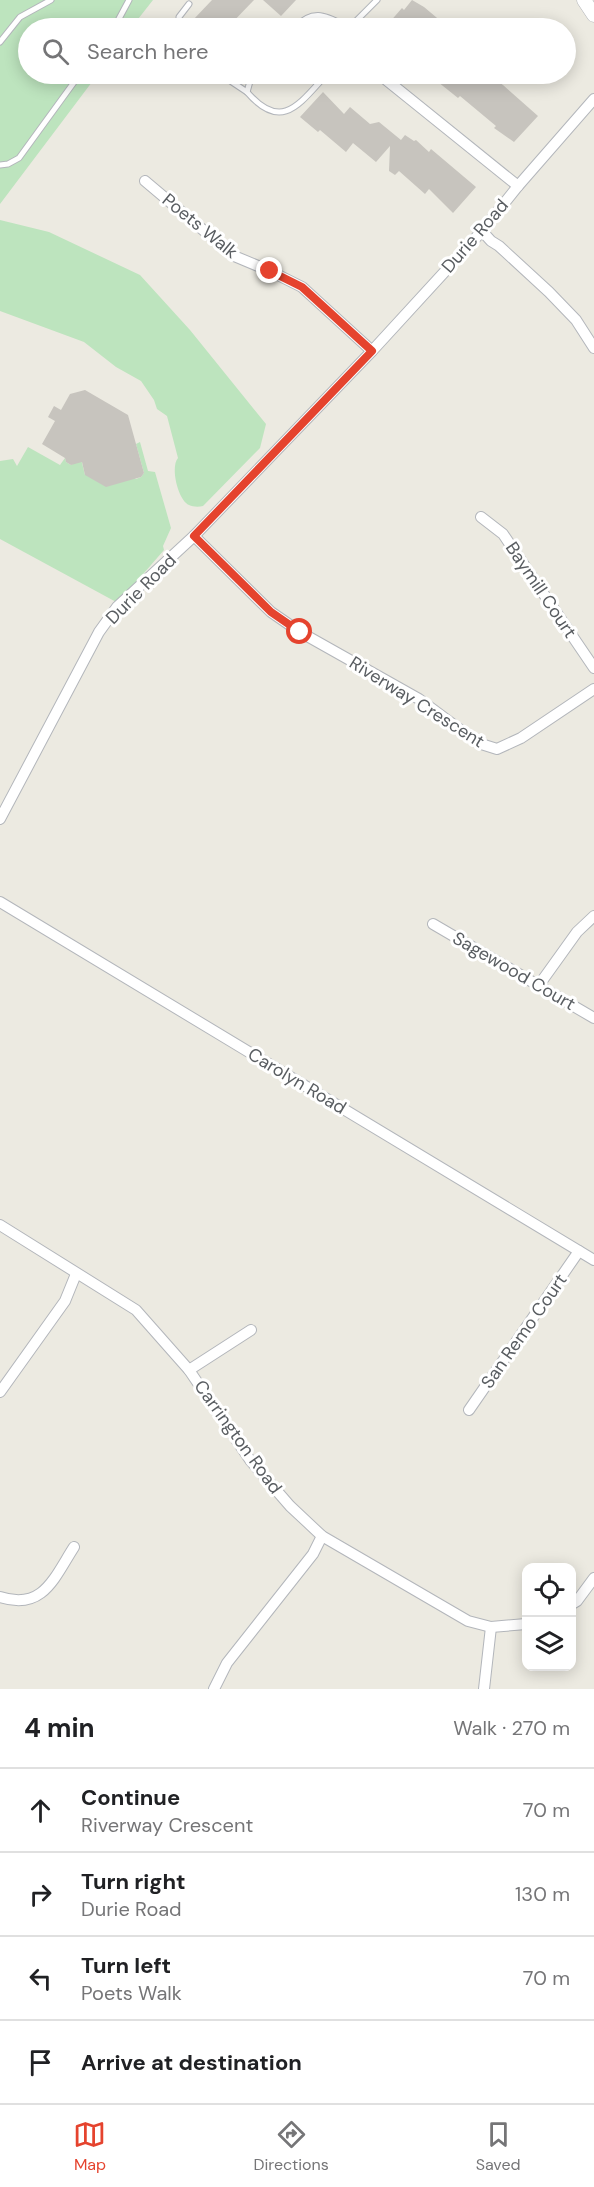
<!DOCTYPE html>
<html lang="en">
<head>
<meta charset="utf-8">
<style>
	body { margin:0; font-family:"DM Sans",sans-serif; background:#f2f2f2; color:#202124 }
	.controls { position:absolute; right:18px; bottom:18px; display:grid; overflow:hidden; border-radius:12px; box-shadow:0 3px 15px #0003 }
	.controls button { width:54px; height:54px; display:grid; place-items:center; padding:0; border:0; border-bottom:2px solid #e0e0e0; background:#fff; color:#202124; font:30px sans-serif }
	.stop { position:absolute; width:18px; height:18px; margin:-14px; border:4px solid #e5432e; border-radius:50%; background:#fff }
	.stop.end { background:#e5432e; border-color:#fff; box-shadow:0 2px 6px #0008 }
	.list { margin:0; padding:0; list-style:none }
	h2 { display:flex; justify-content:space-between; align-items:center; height:78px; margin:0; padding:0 24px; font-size:26px }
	h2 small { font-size:20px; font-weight:400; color:#757577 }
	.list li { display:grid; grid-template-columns:39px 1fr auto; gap:18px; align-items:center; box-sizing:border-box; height:84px; padding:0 24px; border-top:2px solid #e0e0e0 }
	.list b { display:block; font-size:22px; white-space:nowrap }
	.list p { margin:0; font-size:20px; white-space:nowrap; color:#757577 }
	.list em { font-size:20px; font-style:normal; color:#757577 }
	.icon { flex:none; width:33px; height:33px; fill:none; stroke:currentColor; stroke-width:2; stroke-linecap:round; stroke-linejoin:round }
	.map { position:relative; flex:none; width:594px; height:1689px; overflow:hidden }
	.search { position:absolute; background:#fff; box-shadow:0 3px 15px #0003; left:18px; right:18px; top:18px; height:66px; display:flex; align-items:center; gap:15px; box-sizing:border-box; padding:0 21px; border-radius:33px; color:#757577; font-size:22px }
	.sheet { height:414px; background:#fff }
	nav { display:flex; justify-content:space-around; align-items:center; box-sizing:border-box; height:84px; border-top:2px solid #e0e0e0; background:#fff; font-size:16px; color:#757577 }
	nav a { display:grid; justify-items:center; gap:3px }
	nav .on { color:#e5432e }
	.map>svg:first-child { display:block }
</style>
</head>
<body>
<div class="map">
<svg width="594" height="1689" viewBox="0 0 594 1689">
	<rect width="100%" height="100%" fill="#eceae1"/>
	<g fill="#bde4be">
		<polygon points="0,0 153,0 131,28 28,28 28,74 98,74 0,204"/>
		<path d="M0,220L49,232L140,275L190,330L266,424L260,448L203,506C199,507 193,507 189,505C178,500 170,467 178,458L167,416L157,409L154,400L141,381L116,367L84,342L0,311Z"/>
		<polygon points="140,442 148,471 155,472 171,528 163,546 164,550 118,603 0,539 0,461 13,459 17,466 28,447 60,465 65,458 66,462 71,465 81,459 85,475 132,476 136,479 141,477 144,473 136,444"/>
	</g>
	<g fill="#c7c4be">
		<polygon points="212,0 254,0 227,28 203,28 193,20"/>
		<polygon points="263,0 296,0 281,16"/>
		<polygon points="412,0 424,7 449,28 393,28 388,24 402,8 404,10"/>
		<polygon points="428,74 484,74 494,82 496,80 503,85 538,116 514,142 494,128 496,126 460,96 458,98"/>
		<polygon points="323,92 344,114 350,107 370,124 379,122 401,140 405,135 414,141 416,140 429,152 431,149 476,187 453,213 429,189 425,194 399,171 395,175 389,171 390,146 376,162 353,143 346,152 320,130 318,132 300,117"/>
		<polygon points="85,390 128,415 144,473 141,477 106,487 85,475 82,462 71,465 66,462 65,458 42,444 55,421 48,417 54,406 61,410 70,394"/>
	</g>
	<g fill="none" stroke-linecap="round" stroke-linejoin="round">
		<defs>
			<g id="service">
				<polyline points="114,28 129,0"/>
				<polyline points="179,28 179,17 189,4"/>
				<path d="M294,28C313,8 327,15 349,28"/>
				<polyline points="349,28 377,0"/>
				<polyline points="0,42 20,17 51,0"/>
				<polyline points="220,74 247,92"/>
				<path d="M252,74L247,92C282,133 300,103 327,74"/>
				<polyline points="0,165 8,164 19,158 80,74"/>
			</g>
			<g id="minor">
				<polyline points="384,78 518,186"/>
				<polyline points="145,181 234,256 270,271 302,287 372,351"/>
				<polyline points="482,231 491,241 499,246 549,292 576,320 594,348"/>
				<polyline points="481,517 503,534 594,668"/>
				<polyline points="194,536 271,612 300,632 419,699 478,743 497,749 521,738 594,689"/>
				<polyline points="0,819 99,632 117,607 194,536 372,351 482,231 518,186 594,99"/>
				<polyline points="0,902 594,1260"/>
				<polyline points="433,924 594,1018"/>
				<polyline points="539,985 577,932 594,916"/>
				<polyline points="0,1225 136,1310 189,1370 250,1460 290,1506 322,1536 468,1621 491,1627 526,1624"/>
				<polyline points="189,1370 251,1330"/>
				<polyline points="0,1392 65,1301 76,1274"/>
				<polyline points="469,1410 579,1251"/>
				<path d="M0,1597C43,1611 54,1578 74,1547"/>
				<polyline points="572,1604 577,1601 594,1578"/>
				<polyline points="214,1689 227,1663 313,1554 322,1536"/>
				<polyline points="484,1689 491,1627"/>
			</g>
			<polyline id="tertiary" points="584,0 594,15"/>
		</defs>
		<use href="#service" stroke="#b3b6bb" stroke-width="7"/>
		<use href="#minor" stroke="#b3b6bb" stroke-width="12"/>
		<use href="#tertiary" stroke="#b3b6bb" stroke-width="15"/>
		<use href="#service" stroke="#fff" stroke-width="5"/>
		<use href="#minor" stroke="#fff" stroke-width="10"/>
		<use href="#tertiary" stroke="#fff" stroke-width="14"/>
	</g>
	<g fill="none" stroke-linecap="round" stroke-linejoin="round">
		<polyline stroke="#e5432e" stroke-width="8" points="270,271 302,287 372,351 194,536 271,612 300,632"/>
	</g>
	<g text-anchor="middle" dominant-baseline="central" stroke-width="6" stroke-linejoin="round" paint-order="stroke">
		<g font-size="18" fill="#595d61" stroke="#fff">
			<text transform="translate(200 226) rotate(39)">Poets Walk</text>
			<text transform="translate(475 236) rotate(-49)">Durie Road</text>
			<text transform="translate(141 589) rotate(-45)">Durie Road</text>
			<text transform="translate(541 590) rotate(56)">Baymill Court</text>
			<text transform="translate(417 702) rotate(32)">Riverway Crescent</text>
			<text transform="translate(514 971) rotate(30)">Sagewood Court</text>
			<text transform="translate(297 1081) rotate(31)">Carolyn Road</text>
			<text transform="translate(524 1331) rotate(-55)">San Remo Court</text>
			<text transform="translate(238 1437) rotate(54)">Carrington Road</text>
		</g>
	</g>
</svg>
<div class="controls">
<button><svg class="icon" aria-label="locate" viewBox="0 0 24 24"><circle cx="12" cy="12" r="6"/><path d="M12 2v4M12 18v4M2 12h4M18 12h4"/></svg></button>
<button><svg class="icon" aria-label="layers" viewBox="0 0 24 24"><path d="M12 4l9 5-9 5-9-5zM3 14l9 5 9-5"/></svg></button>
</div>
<div class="stop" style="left:300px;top:632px"></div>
<div class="stop end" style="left:270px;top:271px"></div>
<div class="search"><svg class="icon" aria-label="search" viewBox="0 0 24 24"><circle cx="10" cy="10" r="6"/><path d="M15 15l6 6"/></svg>Search here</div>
</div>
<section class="sheet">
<h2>4 min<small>Walk · 270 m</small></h2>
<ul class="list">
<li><svg class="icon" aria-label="ahead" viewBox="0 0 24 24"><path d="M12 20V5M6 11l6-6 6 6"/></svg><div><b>Continue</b><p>Riverway Crescent</p></div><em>70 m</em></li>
<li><svg class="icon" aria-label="right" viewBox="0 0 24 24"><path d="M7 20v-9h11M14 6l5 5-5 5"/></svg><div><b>Turn right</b><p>Durie Road</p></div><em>130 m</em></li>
<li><svg class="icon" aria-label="left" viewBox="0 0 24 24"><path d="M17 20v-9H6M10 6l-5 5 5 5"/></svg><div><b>Turn left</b><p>Poets Walk</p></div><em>70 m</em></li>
<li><svg class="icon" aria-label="arrive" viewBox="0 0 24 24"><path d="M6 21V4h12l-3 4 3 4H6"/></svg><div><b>Arrive at destination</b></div></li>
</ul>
</section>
<nav>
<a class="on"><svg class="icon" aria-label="map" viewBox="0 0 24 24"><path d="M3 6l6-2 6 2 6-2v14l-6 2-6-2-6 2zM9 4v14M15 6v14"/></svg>Map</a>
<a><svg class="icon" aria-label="directions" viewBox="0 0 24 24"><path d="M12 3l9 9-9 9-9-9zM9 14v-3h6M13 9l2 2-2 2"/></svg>Directions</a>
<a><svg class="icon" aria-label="saved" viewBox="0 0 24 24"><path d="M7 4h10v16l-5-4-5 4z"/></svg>Saved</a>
</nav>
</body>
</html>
